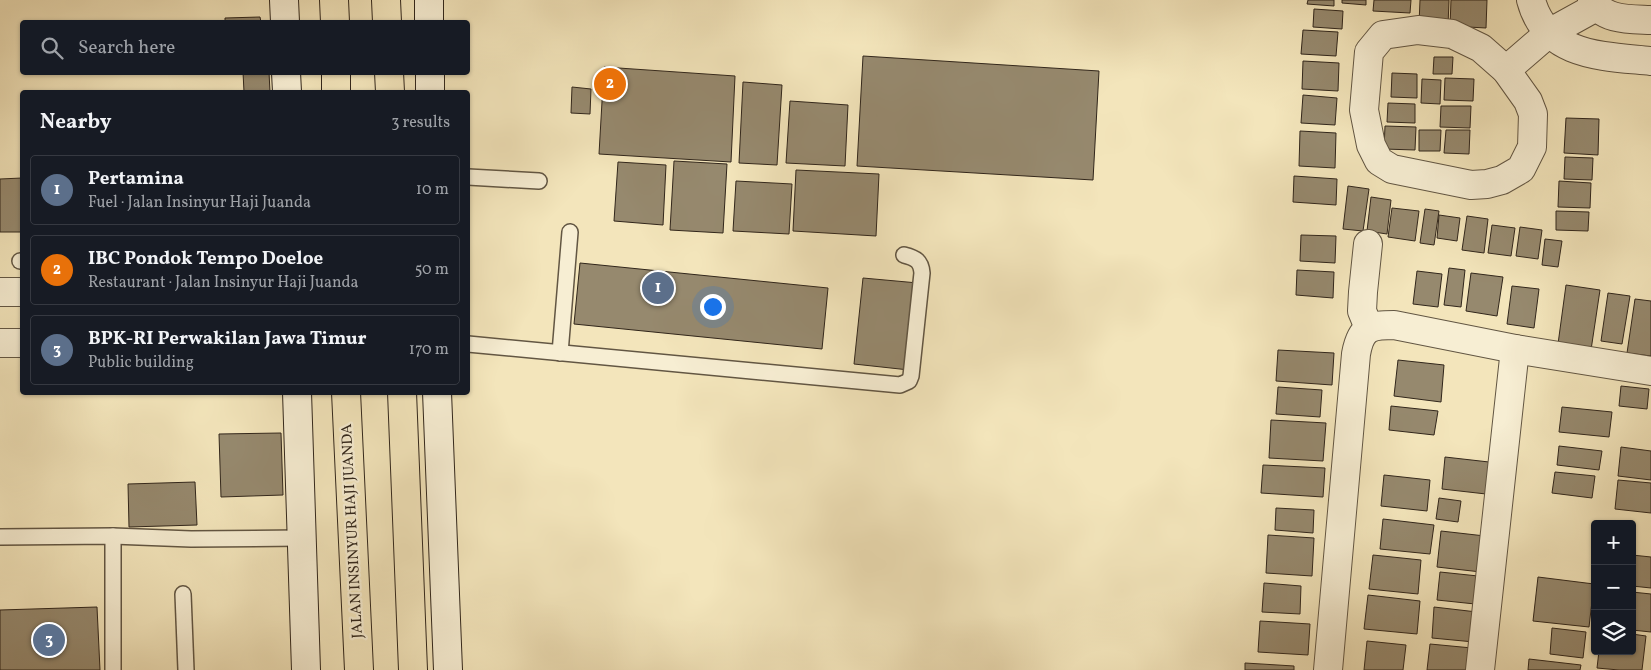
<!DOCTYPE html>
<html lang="en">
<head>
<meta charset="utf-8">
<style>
	body { margin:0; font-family:Vollkorn,serif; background:#20242c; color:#f1f3f6 }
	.controls { position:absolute; right:15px; bottom:15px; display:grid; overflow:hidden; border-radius:5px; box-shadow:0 1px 4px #0004 }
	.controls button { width:45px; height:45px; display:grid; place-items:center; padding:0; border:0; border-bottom:1px solid #363941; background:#171b24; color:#f1f3f6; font:25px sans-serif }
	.you { position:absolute; left:712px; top:306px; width:18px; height:18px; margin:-12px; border:4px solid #fff; border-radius:50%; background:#1a73e8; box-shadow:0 0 0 8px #1a73e833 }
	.badge { display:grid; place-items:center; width:32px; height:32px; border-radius:50%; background:#7c3aed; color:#fff; font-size:16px; font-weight:700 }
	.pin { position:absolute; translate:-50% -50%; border:2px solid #fff; box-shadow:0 1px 5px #0006 }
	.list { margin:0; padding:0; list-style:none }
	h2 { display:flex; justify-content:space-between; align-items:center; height:65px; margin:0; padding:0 20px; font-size:21px }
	h2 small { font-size:16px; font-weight:400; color:#9ea1a6 }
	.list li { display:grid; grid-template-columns:32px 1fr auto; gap:15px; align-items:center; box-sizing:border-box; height:70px; margin:0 10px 10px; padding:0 10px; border:1px solid #363941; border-radius:5px }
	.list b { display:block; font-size:19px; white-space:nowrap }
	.list p { margin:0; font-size:16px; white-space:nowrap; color:#9ea1a6 }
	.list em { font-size:16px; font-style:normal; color:#9ea1a6 }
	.icon { flex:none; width:28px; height:28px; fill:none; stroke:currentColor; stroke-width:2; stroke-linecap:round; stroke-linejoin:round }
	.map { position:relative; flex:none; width:1651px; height:670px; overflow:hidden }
	.search { position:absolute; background:#171b24; box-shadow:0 1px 4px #0004; left:20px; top:20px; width:450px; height:55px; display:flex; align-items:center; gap:12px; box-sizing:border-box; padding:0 18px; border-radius:5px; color:#9ea1a6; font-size:19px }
	.panel { position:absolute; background:#171b24; box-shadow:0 1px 4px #0004; left:20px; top:90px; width:450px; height:305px; border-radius:5px }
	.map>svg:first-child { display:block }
</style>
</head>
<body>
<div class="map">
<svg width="1651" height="670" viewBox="0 0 1651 670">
	<rect width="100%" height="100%" fill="#f3e5bb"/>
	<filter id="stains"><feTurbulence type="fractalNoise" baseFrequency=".004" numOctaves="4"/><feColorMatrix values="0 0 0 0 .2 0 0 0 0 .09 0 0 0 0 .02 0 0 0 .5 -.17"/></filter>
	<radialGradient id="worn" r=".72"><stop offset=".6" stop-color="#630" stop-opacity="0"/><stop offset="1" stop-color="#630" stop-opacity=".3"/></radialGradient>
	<g fill="#96896e" stroke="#31261b">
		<polygon points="1308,0 1334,0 1334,6 1307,4"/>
		<polygon points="1342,0 1366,0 1366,5 1342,3"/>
		<polygon points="1374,0 1411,0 1410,13 1373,11"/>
		<polygon points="1420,0 1449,0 1448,26 1419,24"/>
		<polygon points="1451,0 1487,0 1486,28 1450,26"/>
		<polygon points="1314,9 1343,11 1342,29 1313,27"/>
		<polygon points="260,17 261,22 225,22 225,18"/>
		<polygon points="1303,30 1338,32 1336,56 1301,54"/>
		<polygon points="863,56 1099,71 1093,180 857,166"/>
		<polygon points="1434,57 1453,57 1452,74 1433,74"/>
		<polygon points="1303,61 1339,63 1338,91 1302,89"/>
		<polygon points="604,67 735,76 731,162 599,154"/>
		<polygon points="243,72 269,72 270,92 244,92"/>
		<polygon points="1392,73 1417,74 1417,98 1391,97"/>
		<polygon points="1445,78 1474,79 1473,101 1444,100"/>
		<polygon points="1422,79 1441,80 1440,104 1421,103"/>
		<polygon points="743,82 782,85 777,165 739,163"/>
		<polygon points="572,87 591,89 590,114 571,113"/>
		<polygon points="1303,95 1337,98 1335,125 1301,123"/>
		<polygon points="790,101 848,105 845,166 786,163"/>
		<polygon points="1388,103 1415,104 1415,123 1387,122"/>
		<polygon points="1441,106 1471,106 1470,128 1440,127"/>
		<polygon points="1566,118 1599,119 1598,155 1564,153"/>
		<polygon points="1385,126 1416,127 1415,150 1384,149"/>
		<polygon points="1419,130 1441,130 1440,151 1419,151"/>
		<polygon points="1446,130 1470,130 1469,154 1444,153"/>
		<polygon points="1300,131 1336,133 1335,168 1299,166"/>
		<polygon points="1565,157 1593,158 1592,180 1564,179"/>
		<polygon points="674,161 727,164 723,233 670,230"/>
		<polygon points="618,162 666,165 663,225 614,221"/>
		<polygon points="796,170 879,174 876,236 793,231"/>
		<polygon points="1294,176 1337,179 1336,205 1293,202"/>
		<polygon points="22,178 22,232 0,232 0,179"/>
		<polygon points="736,181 792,184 789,234 733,231"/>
		<polygon points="1559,181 1591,183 1590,208 1558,207"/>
		<polygon points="1348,186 1369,189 1363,231 1343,229"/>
		<polygon points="1371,197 1391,200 1387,234 1367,231"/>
		<polygon points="1392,208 1419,211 1415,241 1388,237"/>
		<polygon points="1425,209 1439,211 1434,245 1420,243"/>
		<polygon points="1556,211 1589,212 1588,231 1556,230"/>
		<polygon points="1439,215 1460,218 1457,241 1437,238"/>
		<polygon points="1467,216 1488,219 1484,253 1462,250"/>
		<polygon points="1492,225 1515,228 1511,256 1488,253"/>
		<polygon points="1520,227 1542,230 1538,259 1516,256"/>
		<polygon points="1301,235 1336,236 1335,263 1300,261"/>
		<polygon points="1545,239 1562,241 1558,267 1542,265"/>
		<polygon points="580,263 828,288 822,349 574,324"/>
		<polygon points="1449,268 1465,270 1461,307 1444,305"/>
		<polygon points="1297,270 1334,272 1333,298 1296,295"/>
		<polygon points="1417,271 1442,274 1438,307 1413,304"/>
		<polygon points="1471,273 1503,277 1497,316 1466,311"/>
		<polygon points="863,278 918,283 909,370 854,364"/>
		<polygon points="1566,285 1600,290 1591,350 1558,344"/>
		<polygon points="1512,286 1539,289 1534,328 1507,324"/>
		<polygon points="1608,293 1630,296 1622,344 1601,341"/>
		<polygon points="1635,299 1651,301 1651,356 1627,353"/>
		<polygon points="1278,350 1334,353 1332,385 1276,381"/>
		<polygon points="1398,360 1444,365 1441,402 1394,396"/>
		<polygon points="1621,386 1649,389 1647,409 1619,406"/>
		<polygon points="1278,387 1322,390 1320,417 1276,414"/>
		<polygon points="1391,406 1438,411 1434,435 1389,430"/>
		<polygon points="1562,407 1612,412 1609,437 1559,432"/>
		<polygon points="1271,420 1326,423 1323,461 1269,458"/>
		<polygon points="281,433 283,495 221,497 219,434"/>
		<polygon points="1559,446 1602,451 1599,470 1557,465"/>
		<polygon points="1621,447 1651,451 1651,480 1618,476"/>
		<polygon points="1445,457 1489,462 1486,494 1442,489"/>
		<polygon points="1263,465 1325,468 1323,497 1261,493"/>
		<polygon points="1555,472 1595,476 1592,498 1552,493"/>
		<polygon points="1384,475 1430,480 1427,511 1381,506"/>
		<polygon points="1618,480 1651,483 1651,513 1615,509"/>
		<polygon points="195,482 197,525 129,527 128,484"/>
		<polygon points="1439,498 1461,501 1458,522 1436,519"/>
		<polygon points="1276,508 1314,510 1313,533 1275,530"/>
		<polygon points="1383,519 1434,525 1430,554 1380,549"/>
		<polygon points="1441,531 1485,536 1481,572 1437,567"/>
		<polygon points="1268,535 1314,538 1312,576 1266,573"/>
		<polygon points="1373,555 1421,560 1418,594 1369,589"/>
		<polygon points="1632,555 1651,557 1651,588 1632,586"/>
		<polygon points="1440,572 1478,576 1475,604 1437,600"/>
		<polygon points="1538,577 1594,584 1589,627 1533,621"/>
		<polygon points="1264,583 1301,586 1300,614 1262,612"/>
		<polygon points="1632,592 1651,594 1651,632 1632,630"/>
		<polygon points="1368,595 1420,601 1417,634 1364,629"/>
		<polygon points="97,607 100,670 0,670 0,610"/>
		<polygon points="1434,607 1477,612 1474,642 1432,638"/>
		<polygon points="1260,621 1310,624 1308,655 1258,652"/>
		<polygon points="1552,628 1586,632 1583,658 1550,654"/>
		<polygon points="1632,634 1646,636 1642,670 1619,670 1597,668 1599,651 1632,651"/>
		<polygon points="1367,641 1406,645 1403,670 1364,670"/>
		<polygon points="1430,644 1472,648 1469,670 1427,670"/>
		<polygon points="1529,659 1581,665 1580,670 1528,670"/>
		<polygon points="1245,663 1294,666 1294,670 1245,670"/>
	</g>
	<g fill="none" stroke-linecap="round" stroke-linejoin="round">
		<defs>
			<g id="lane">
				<polyline points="468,177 539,181"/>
				<polyline points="20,261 22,261"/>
				<path d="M468,344L900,385L909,381L911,376L922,273C921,261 916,258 904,255"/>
				<polyline points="560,353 570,232"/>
				<polyline points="113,536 113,670"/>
				<polyline points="0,537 113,536 191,539 301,538"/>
				<polyline points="183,594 186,670"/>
			</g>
			<g id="street">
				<path d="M1531,0C1546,57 1603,56 1651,61"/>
				<path d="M1592,0C1604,21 1630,19 1651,20"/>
				<polygon points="1418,30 1452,34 1481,48 1506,70 1528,101 1533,114 1532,147 1521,169 1502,180 1487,184 1471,185 1392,169 1379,161 1371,145 1364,110 1369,52 1383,35"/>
				<polyline points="1506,70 1549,33 1596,7"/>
				<polyline points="1368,244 1363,292 1362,311 1369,328"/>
				<polyline points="0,292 22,292"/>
				<polyline points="0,343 22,343"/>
				<path d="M1328,670L1356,354C1361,327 1370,325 1394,325L1515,349L1651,371"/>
				<polyline points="1480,670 1515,349"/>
			</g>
			<g id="secondary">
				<polyline points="284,0 285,22"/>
				<polyline points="429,0 429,22"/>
				<polyline points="286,72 287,92"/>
				<polyline points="430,72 430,92"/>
				<polyline points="297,392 306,670"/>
				<polyline points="437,392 448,670"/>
			</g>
			<g id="highway">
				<polyline points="334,0 335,22"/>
				<polyline points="386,0 387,22"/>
				<polyline points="336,72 336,92"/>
				<polyline points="389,72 390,92"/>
				<polyline points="346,392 359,670"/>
				<polyline points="402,392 413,670"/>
			</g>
		</defs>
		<use href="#lane" stroke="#625643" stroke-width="18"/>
		<use href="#street" stroke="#625643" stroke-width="30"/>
		<use href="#secondary" stroke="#31261b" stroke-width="30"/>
		<use href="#highway" stroke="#31261b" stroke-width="30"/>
		<use href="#lane" stroke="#f7eed3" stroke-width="15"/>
		<use href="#street" stroke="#f7eed3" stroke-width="28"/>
		<use href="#secondary" stroke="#f7eed3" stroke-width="28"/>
		<use href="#highway" stroke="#f3e5bb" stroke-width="28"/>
	</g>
	<g text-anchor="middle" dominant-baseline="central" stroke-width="4.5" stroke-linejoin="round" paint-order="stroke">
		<g font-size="15" fill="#31261b" stroke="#f7eed3">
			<text transform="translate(353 531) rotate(-93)">JALAN INSINYUR HAJI JUANDA</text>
		</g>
	</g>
	<rect width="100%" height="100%" filter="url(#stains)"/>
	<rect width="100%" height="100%" fill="url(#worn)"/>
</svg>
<div class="controls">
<button>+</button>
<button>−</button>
<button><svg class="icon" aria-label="layers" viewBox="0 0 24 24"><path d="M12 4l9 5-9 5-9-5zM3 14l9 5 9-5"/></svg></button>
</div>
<div class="you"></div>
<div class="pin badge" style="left:658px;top:288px;background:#5c6f8a">1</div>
<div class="pin badge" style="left:610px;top:84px;background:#e8710a">2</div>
<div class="pin badge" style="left:49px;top:640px;background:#5c6f8a">3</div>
<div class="search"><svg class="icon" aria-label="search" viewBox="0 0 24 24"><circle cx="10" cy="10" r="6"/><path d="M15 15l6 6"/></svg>Search here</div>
<section class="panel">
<h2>Nearby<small>3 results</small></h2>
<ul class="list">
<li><span class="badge" style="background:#5c6f8a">1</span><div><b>Pertamina</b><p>Fuel · Jalan Insinyur Haji Juanda</p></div><em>10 m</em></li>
<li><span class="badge" style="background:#e8710a">2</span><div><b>IBC Pondok Tempo Doeloe</b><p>Restaurant · Jalan Insinyur Haji Juanda</p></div><em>50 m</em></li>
<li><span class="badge" style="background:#5c6f8a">3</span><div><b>BPK-RI Perwakilan Jawa Timur</b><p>Public building</p></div><em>170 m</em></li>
</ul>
</section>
</div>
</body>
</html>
